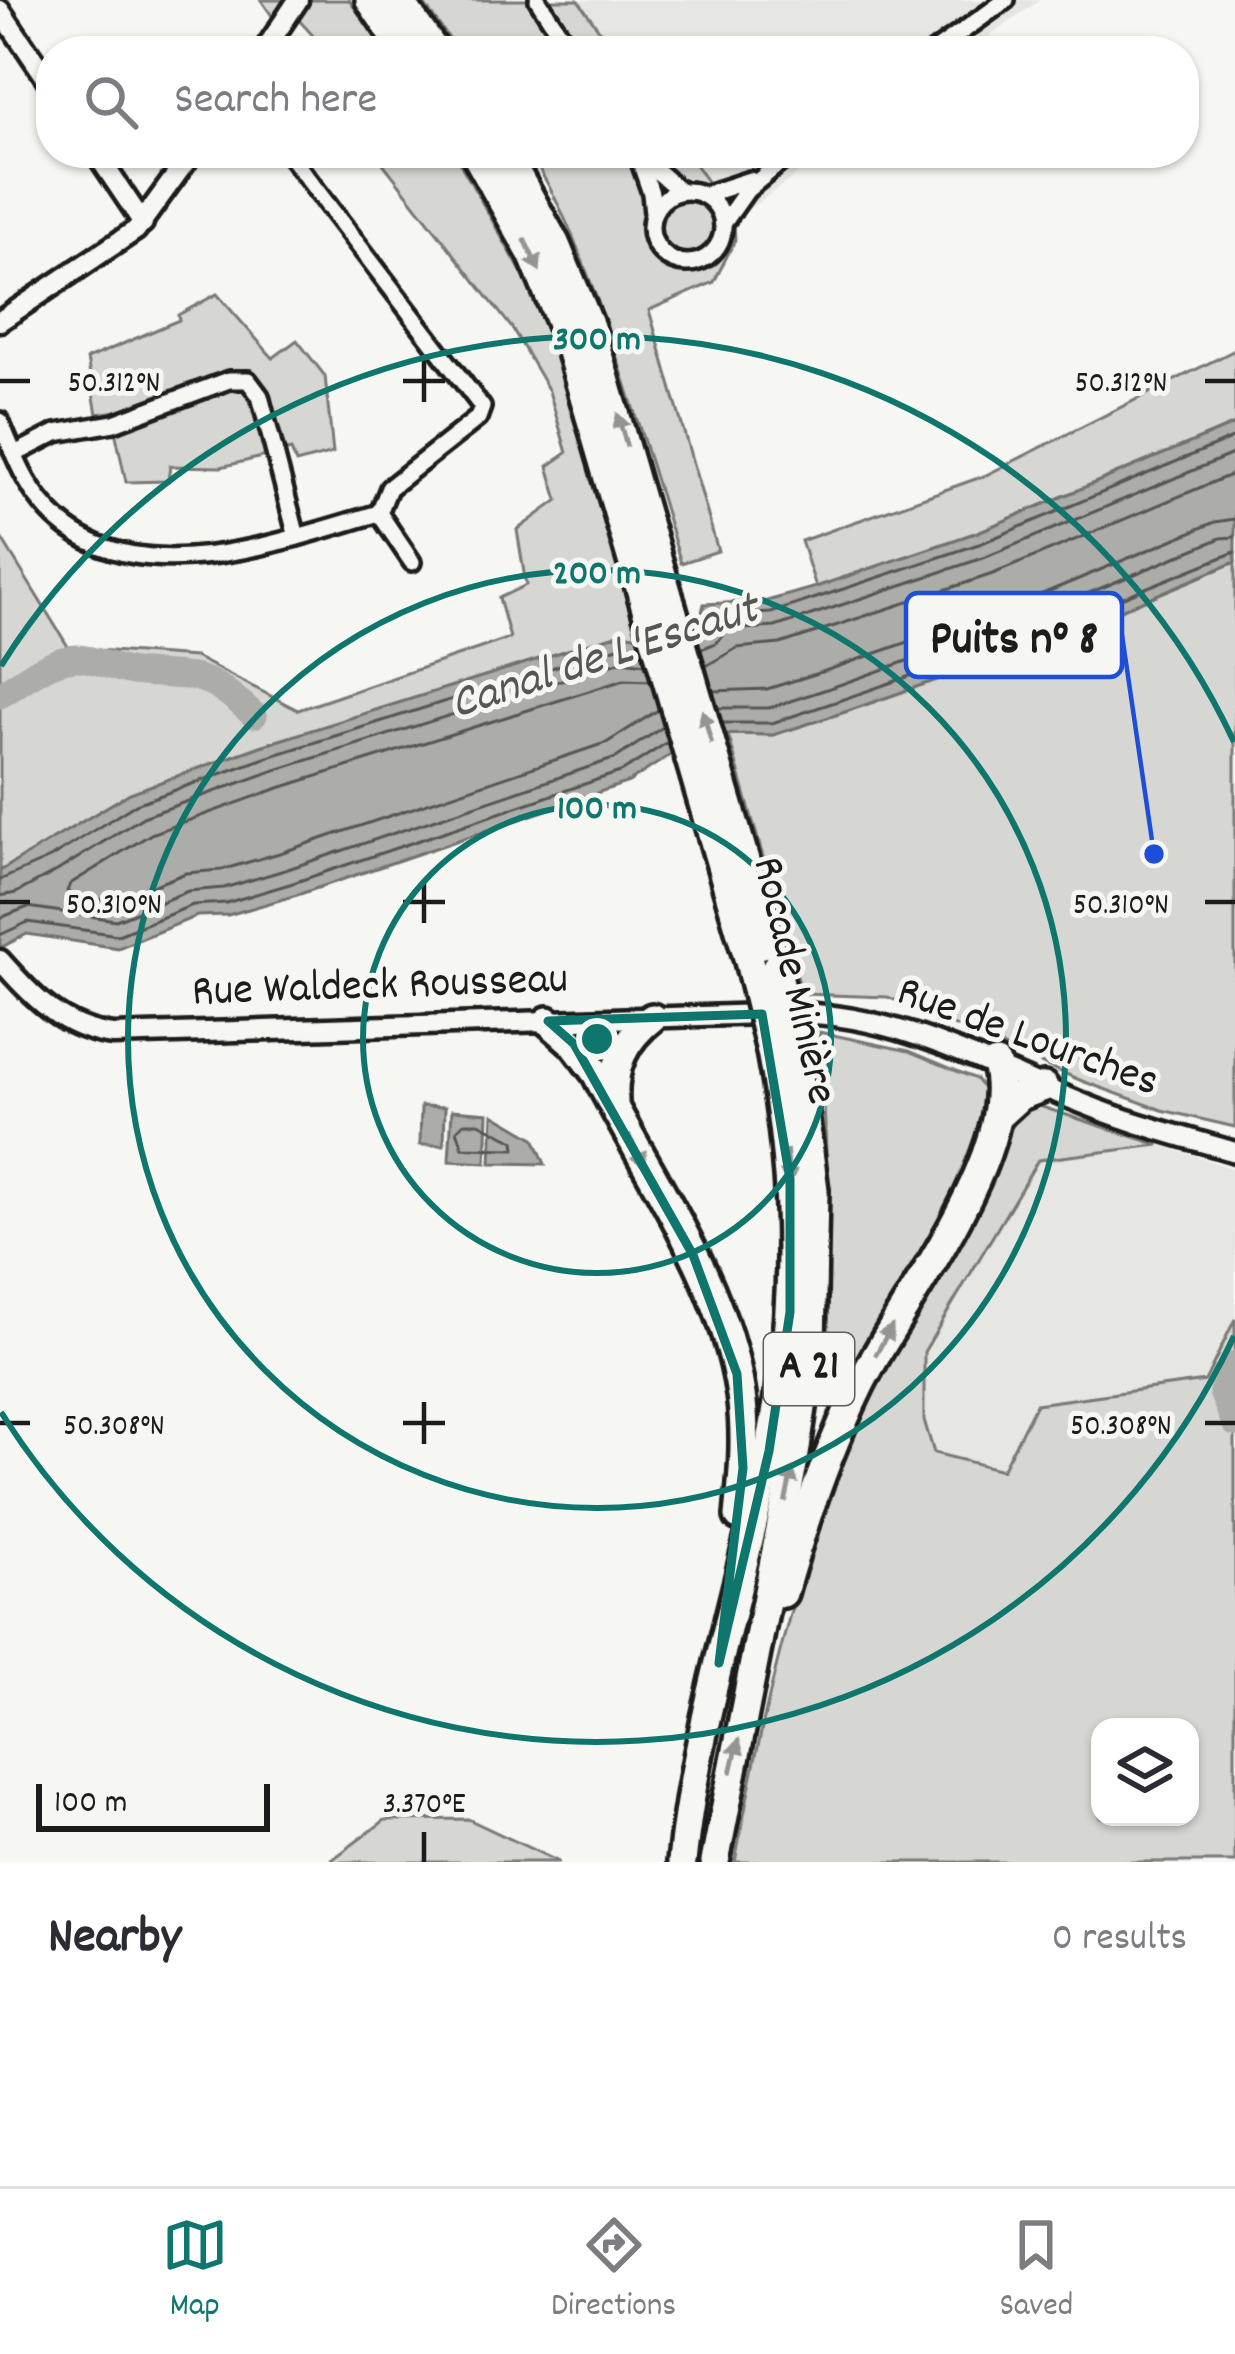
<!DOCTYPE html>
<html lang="en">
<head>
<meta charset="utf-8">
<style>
	body { margin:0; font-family:Dekko,sans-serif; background:#f2f2f3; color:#2b2b33 }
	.controls { position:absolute; right:36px; bottom:36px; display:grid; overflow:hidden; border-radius:24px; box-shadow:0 3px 9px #0004 }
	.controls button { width:108px; height:108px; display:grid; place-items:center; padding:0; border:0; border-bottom:3px solid #e1e1e2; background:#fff; color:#2b2b33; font:60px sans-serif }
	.scale { position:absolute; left:36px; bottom:30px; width:234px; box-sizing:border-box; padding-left:12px; border:6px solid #1c1c1c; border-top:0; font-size:33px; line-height:42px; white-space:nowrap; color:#1c1c1c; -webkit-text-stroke:9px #f6f6f2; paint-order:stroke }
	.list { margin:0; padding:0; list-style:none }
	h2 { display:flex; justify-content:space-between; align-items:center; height:156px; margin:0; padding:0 48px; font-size:51px }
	h2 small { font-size:39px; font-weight:400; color:#7c7c81 }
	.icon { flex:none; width:66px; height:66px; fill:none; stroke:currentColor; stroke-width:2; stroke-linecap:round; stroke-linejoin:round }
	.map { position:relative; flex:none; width:1235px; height:1862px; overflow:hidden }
	.search { position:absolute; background:#fff; box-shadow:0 3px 9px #0004; left:36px; right:36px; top:36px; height:132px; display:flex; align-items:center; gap:30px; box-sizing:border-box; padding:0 42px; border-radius:48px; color:#7c7c81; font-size:45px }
	.sheet { height:324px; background:#fff }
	nav { display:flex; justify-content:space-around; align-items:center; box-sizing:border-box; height:168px; border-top:3px solid #e1e1e2; background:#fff; font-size:33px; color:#7c7c81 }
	nav a { display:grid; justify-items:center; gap:6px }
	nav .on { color:#0f766e }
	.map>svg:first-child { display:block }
</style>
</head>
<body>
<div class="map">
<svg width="1235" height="1862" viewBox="0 0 1235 1862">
	<rect width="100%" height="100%" fill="#f6f6f2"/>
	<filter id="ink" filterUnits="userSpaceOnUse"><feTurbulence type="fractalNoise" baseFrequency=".00833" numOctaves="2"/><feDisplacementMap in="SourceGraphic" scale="24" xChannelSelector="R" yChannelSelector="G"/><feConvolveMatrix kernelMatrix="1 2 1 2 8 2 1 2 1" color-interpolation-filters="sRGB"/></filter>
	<g filter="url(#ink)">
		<g fill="#e6e6e2">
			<polygon points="578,0 1040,0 969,51 614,51"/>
			<polygon points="687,153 827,153 734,220"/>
			<polygon points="1159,1145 1235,1169 1235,1319 1205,1381 1036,1404 1002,1470 934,1452 924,1420 924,1352 1038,1160"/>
		</g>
		<g fill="#d6d6d2" stroke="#797977" stroke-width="3" fill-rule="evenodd">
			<polygon points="261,0 349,0 385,51 327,51 287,7 275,20"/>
			<polygon points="421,0 578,0 614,51 458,51"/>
			<polygon points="375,153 454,153 531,289 577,413 638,636 622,633 261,746 130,793 0,871 0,536 69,648 195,657 298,710 510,638 499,598 526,585 517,530 558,500 548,466 567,453 549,391 512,328"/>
			<path d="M529,153H687L734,220L735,240L714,282L649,310L718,551L681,563C655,477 629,390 599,305C580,253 560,199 529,153Z"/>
			<polygon points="217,294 273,358 297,340 325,376 333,453 296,463 291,450 221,467 170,466 168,481 126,482 111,412 97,414 87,359 179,320 178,315"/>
			<polygon points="1235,350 1235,424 978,532 816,587 801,541 984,476"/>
			<polygon points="1235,562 1235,1127 1162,1110 1082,1081 888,997 802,994 728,734 773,735 845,712 1044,642"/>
			<path d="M819,1032L909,1051L976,1079L987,1094C959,1209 887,1306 829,1407L821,1405C832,1280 829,1157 819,1032Z"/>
			<path d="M1039,1106L1159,1145L1038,1160L924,1352V1420L934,1453L1002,1470L1036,1404L1205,1381L1235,1319V1862H735C761,1724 790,1584 845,1454C888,1353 943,1256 993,1158L1020,1114ZM1100,1727H1190V1817H1100Z"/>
			<polygon points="468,1819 559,1862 329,1862 385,1820"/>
		</g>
		<g fill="#acaca9" stroke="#727271" stroke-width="3">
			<polygon points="1235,424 1235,562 1044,642 845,712 773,735 728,734 676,751 629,782 297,895 228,915 197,916 118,948 27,934 0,948 0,871 130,793 261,746 622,633 646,637 700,621 704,604 767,601 816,587 978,532"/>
			<polygon points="421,1106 445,1107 444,1145 420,1145"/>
			<polygon points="452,1110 488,1113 486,1163 449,1161"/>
			<polygon points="493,1114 534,1138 545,1164 491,1163"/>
		</g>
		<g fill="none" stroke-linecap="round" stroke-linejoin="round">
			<g stroke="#565654" stroke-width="3">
				<polyline points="697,635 708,630 717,616 771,613 982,543 1235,437"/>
				<polyline points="701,649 716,643 728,630 775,627 986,557 1235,453"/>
				<polyline points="706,666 737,648 780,644 993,574 1235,473"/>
				<polyline points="650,681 624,680 276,789 151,834 70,884 67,891 72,895 113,901 186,873 221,870 283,852 608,742 658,710"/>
				<polyline points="713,691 767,689 831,669 1028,600 1215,522 1235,519"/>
				<polyline points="718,708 769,708 836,686 1034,616 1221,538 1235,537"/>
				<polyline points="722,723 772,723 841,700 1039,631 1235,552"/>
				<polyline points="0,880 50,858 136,804 265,758 621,646 640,648"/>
				<polyline points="0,896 16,893 57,871 143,817 270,772 622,661 645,664"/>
				<polyline points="0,918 28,907 116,920 188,891 224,888 288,869 616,758 663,727"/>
				<polyline points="0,935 28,922 118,935 193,905 226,903 293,883 623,771 668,742"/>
				<polygon points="479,1123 514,1141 515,1149 463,1148 457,1130 464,1123"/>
			</g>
			<g stroke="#acaca9" stroke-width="27">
				<path d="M0,695C22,682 50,658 77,658C96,658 115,670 133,672C198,679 201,667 254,715"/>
				<polyline points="1235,1364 1222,1392 1235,1423"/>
			</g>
			<defs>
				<g id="minor">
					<polyline points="538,0 571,51"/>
					<polyline points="935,51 1006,0"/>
					<polyline points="288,153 482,407 478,418 389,488 379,513"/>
					<polyline points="637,153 651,193 653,213"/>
					<polyline points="642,158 680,191"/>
					<circle cx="687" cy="227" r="36"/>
					<polyline points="704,195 750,180"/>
					<polyline points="723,224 747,190 792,153"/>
					<path d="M0,421C12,449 23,480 42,503C121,602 279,542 379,513L412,562"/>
					<polyline points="15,454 56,433 114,423 229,380 248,380 260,396 297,537"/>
				</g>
				<g id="tertiary">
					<polyline points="0,10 51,85"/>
					<polyline points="264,51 298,0"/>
					<polyline points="96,153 143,223"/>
					<polyline points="0,321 136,230 192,153"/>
					<path d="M0,960C33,997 62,1029 113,1035L795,1013C902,1015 988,1066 1084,1104C1133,1124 1185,1137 1235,1152"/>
				</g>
				<g id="motorway">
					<polyline points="370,0 404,51"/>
					<polyline points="399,0 435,51"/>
					<polyline points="475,153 532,254 567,338 749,961"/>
					<polyline points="505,153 555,243 590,327 776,967"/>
					<path d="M548,1021L574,1044L596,1073C648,1176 724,1279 741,1395C747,1436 743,1476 739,1516"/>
					<path d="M614,1102C612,1066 624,1040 652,1018"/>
					<polyline points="998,1116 1020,1096 1044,1087"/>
					<path d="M783,1593C803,1523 827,1453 859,1387C898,1306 1021,1153 996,1064"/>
					<path d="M682,1862C699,1698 758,1541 782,1378C798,1268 792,1160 771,1051"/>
					<polyline points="715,1862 795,1454 811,1349 814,1190 796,1053"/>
				</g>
			</defs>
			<use href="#minor" stroke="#1c1c1c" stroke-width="24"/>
			<use href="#tertiary" stroke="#1c1c1c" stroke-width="27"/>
			<use href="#motorway" stroke="#1c1c1c" stroke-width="36"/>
			<use href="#minor" stroke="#f6f6f2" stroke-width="15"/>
			<use href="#tertiary" stroke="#f6f6f2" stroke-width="18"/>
			<use href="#motorway" stroke="#f6f6f2" stroke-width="27"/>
			<defs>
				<g id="motorway-bridge">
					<polyline points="749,961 771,1051"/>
					<polyline points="776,967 796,1053"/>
				</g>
			</defs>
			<use href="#motorway-bridge" stroke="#1c1c1c" stroke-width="36" stroke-linecap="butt"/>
			<use href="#motorway-bridge" stroke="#f6f6f2" stroke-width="27"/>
		</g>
		<defs><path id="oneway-solid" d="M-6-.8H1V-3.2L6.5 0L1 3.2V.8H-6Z" transform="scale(3)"/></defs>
		<g fill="#949492">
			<use href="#oneway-solid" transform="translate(532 255) rotate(64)"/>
			<use href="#oneway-solid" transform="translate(622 430) rotate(-106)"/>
			<use href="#oneway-solid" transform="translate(707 727) rotate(-106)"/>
			<use href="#oneway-solid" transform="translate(637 1151) rotate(62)"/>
			<use href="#oneway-solid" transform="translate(788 1167) rotate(85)"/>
			<use href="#oneway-solid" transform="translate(884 1340) rotate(-61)"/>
			<use href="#oneway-solid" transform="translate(789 1485) rotate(-78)"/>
			<use href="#oneway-solid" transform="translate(735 1756) rotate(-77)"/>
		</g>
	</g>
	<path fill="none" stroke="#0f766e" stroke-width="9" stroke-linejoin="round" d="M762,1014L790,1179V1312L769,1451L719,1663L743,1468L737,1374L693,1255L574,1044L548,1021Z"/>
	<path fill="none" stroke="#1c1c1c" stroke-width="4.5" d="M424,360V402M0,381H30M403,381H445M1205,381H1235M424,881V923M0,902H30M403,902H445M1205,902H1235M424,1402V1444M0,1423H30M403,1423H445M1205,1423H1235M424,1832V1862"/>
	<g fill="none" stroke="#0f766e" stroke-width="6">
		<circle cx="597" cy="1039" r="234"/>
		<circle cx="597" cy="1039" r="469"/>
		<path d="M1234 1336A703 703 0 0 1 1 1412M1 666A703 703 0 0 1 1234 742"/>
	</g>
	<g text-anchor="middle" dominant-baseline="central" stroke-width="10" stroke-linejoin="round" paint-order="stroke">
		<rect fill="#f6f6f2" stroke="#5d5d5c" stroke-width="3" x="764" y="1333" width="90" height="72" rx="9"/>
		<g font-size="42" font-weight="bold" fill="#1c1c1c">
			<text x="809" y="1369">A 21</text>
		</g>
		<g font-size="45" fill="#1c1c1c" stroke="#f6f6f2">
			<text transform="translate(792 981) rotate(77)">Rocade Minière</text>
			<text transform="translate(380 988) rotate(-2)">Rue Waldeck Rousseau</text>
			<text transform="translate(1027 1039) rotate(20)">Rue de Lourches</text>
		</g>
		<g font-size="48" font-style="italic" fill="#565654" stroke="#f6f6f2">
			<text transform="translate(605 659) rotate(-18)">Canal de L'Escaut</text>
		</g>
	</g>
	<g font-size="30" text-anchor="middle" fill="#1c1c1c" stroke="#f6f6f2" stroke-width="10" stroke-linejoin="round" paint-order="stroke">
		<text x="114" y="391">50.312°N</text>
		<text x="1121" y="391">50.312°N</text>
		<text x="114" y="913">50.310°N</text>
		<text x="1121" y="913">50.310°N</text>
		<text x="114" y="1434">50.308°N</text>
		<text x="1121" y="1434">50.308°N</text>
		<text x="424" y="1812">3.370°E</text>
	</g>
	<circle cx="597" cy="1039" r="18" fill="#0f766e" stroke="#f6f6f2" stroke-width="6"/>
	<g font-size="36" text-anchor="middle" font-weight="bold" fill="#0f766e" stroke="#f6f6f2" stroke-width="10" stroke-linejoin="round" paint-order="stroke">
		<text x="597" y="349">300 m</text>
		<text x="597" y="583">200 m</text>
		<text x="597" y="818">100 m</text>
	</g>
	<path fill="none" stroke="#1d4ed8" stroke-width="4.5" d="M1154 854L1122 635"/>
	<circle fill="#1d4ed8" stroke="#f6f6f2" stroke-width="4.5" cx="1154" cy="854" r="12"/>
	<rect fill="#f6f6f2" stroke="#1d4ed8" stroke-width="4.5" x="906" y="593" width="216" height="84" rx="12"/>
	<g font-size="48" text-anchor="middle" font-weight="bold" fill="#1c1c1c">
		<text x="1014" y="652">Puits n° 8</text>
	</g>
</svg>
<div class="controls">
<button><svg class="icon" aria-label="layers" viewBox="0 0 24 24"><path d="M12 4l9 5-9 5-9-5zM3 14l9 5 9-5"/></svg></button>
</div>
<div class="scale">100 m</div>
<div class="search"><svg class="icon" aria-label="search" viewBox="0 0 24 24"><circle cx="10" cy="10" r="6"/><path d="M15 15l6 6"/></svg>Search here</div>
</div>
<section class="sheet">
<h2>Nearby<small>0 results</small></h2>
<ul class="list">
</ul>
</section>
<nav>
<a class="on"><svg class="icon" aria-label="map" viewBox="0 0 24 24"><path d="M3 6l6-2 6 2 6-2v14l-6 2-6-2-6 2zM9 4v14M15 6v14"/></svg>Map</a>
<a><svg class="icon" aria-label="directions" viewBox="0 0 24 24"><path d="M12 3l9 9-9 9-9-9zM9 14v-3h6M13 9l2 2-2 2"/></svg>Directions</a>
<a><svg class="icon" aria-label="saved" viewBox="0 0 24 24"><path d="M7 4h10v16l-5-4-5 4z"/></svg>Saved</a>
</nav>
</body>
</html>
